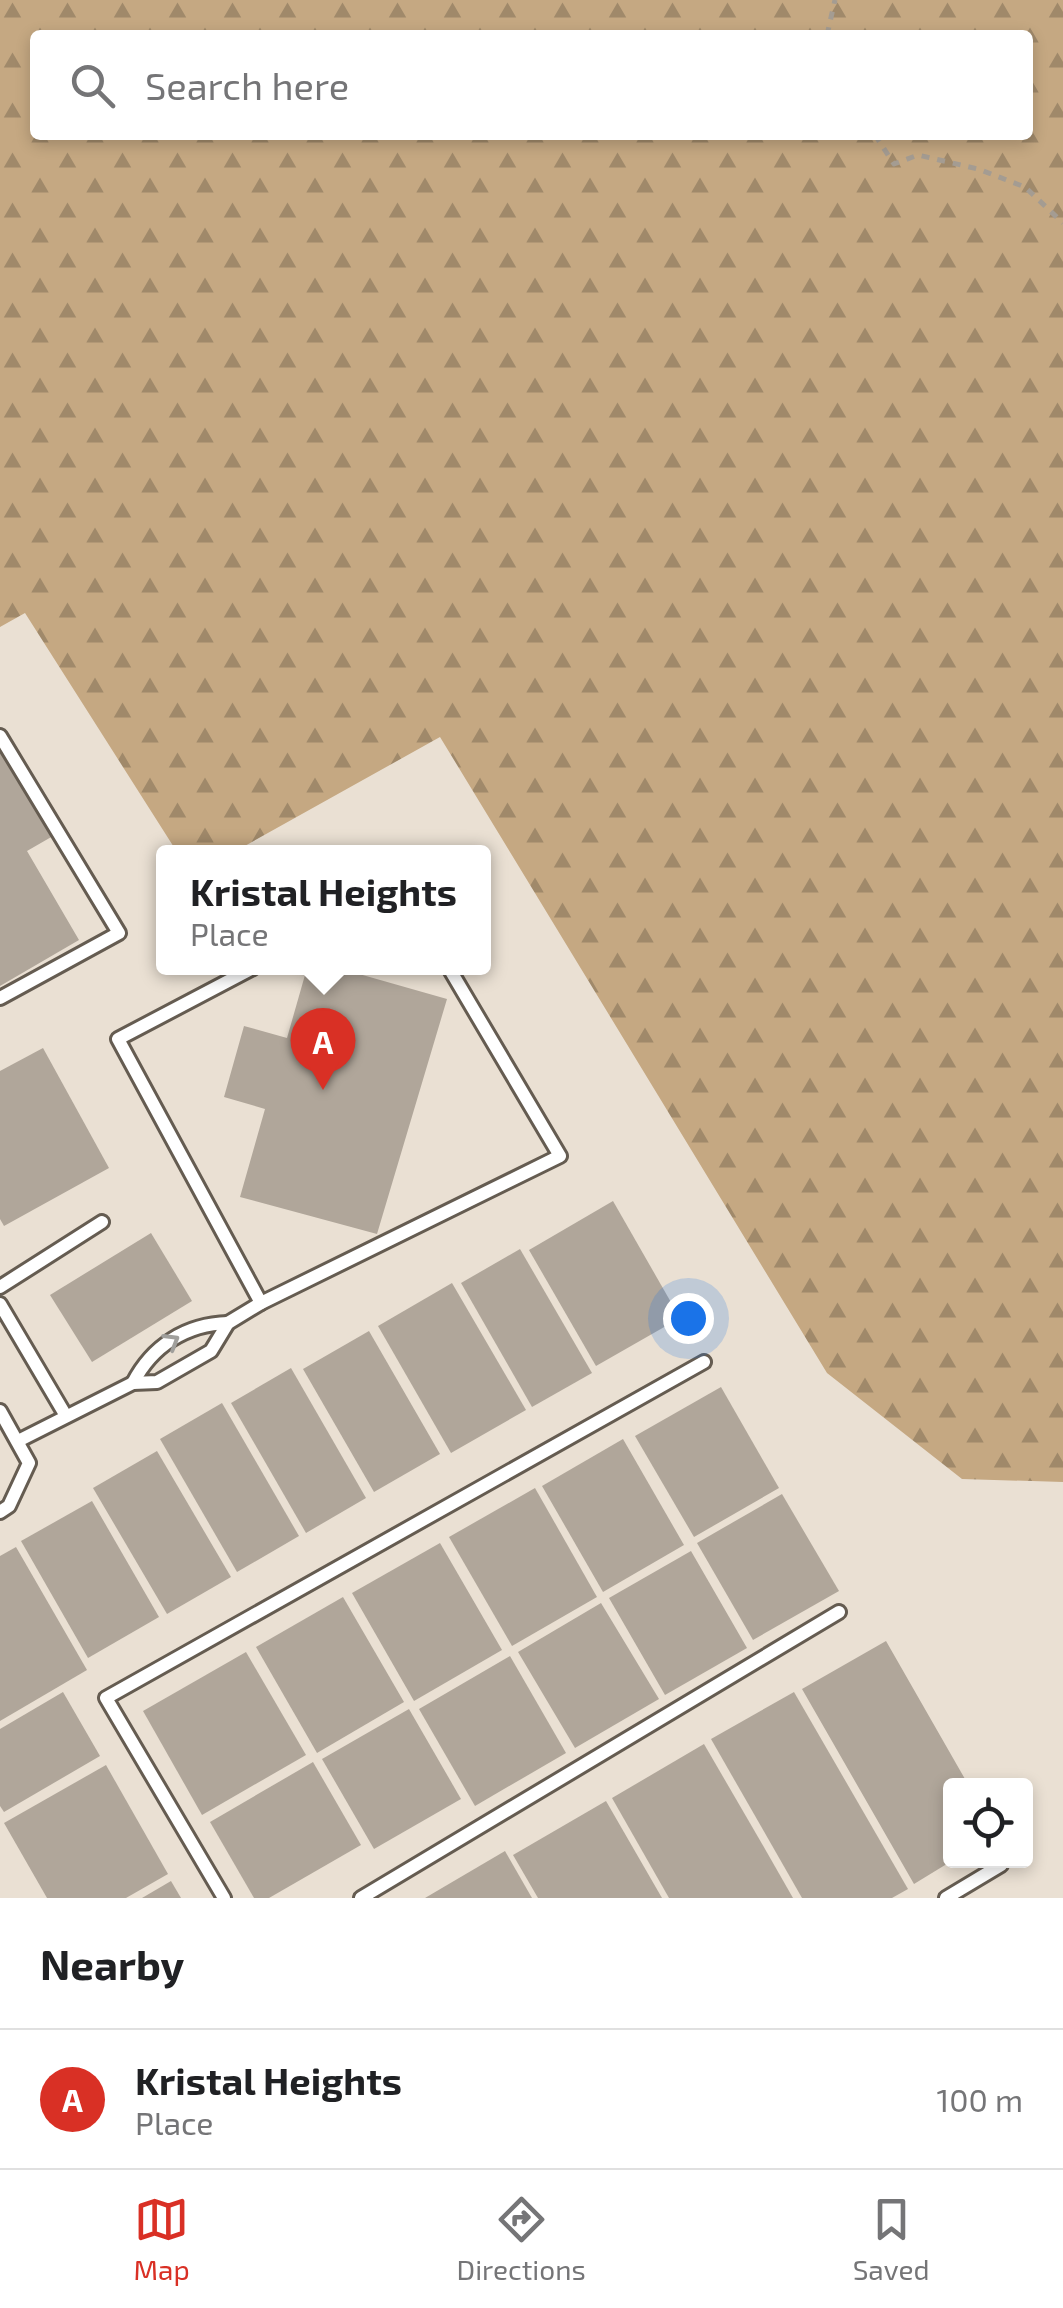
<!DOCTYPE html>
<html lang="en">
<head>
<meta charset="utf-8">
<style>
	body { margin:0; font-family:"Exo 2",sans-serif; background:#f6f6f6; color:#202124 }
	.controls { position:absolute; right:30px; bottom:30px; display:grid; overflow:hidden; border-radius:10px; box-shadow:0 5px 15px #0003 }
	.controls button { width:90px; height:90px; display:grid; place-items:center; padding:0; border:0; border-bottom:2px solid #e0e0e0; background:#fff; color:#202124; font:50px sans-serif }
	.you { position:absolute; left:688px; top:1318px; width:35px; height:35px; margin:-25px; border:8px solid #fff; border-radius:50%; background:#1a73e8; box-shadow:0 0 0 15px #1a73e833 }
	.badge { display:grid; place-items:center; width:65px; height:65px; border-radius:50%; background:#d93025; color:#fff; font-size:32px; font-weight:700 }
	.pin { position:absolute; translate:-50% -82px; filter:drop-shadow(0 2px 5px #0008) }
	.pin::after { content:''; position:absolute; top:52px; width:35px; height:30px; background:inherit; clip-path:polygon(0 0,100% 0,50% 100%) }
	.popup { position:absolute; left:156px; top:845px; width:335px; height:130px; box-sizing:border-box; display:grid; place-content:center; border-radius:10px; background:#fff; filter:drop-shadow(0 2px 8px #0005); font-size:32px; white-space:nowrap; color:#757577 }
	.popup b { font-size:38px; color:#202124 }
	.popup::after { content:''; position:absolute; left:50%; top:100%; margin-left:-20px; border:20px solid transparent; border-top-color:#fff }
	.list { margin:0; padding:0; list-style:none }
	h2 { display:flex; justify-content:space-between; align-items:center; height:130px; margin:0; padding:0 40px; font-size:42px }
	h2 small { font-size:32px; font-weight:400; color:#757577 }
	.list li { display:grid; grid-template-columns:65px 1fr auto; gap:30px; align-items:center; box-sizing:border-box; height:140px; padding:0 40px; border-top:2px solid #e0e0e0 }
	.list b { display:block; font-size:38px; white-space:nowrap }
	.list p { margin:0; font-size:32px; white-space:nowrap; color:#757577 }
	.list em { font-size:32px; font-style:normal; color:#757577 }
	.icon { flex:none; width:55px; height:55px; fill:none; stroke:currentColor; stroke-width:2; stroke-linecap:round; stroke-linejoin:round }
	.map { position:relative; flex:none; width:1063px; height:1898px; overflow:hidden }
	.search { position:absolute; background:#fff; box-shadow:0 5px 15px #0003; left:30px; right:30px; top:30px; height:110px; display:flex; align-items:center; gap:25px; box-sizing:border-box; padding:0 35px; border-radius:10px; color:#757577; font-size:38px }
	.sheet { height:270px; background:#fff }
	nav { display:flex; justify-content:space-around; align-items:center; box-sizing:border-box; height:140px; border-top:2px solid #e0e0e0; background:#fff; font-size:28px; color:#757577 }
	nav a { display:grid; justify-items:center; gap:5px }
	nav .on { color:#d93025 }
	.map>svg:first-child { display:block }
</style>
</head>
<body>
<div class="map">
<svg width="1063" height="1898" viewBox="0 0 1063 1898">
	<defs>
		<pattern id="forest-firs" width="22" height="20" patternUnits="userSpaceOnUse" patternTransform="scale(2.5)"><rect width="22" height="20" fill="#c5a882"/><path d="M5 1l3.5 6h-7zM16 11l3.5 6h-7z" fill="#a0896a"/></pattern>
	</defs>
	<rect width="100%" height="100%" fill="#eae0d3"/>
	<path fill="url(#forest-firs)" fill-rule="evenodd" d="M0,0H1063V1482L962,1479L827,1373L440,737L234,852H177L25,613L0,627ZM35,35H1028V135H35Z"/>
	<g fill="#b0a69a">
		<polygon points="0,747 53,836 27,851 79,940 0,986"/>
		<polygon points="307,968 338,968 447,999 377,1234 240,1197 265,1109 224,1097 244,1026 287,1038"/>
		<polygon points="43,1048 109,1168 4,1226 0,1219 0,1071"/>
		<polygon points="613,1201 680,1318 596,1366 529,1250"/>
		<polygon points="151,1233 192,1301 92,1362 50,1295"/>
		<polygon points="520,1249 592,1373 532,1407 461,1283"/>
		<polygon points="452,1283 526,1410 451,1453 378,1326"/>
		<polygon points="369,1331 440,1454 374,1492 303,1369"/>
		<polygon points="291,1368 366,1498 306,1533 231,1403"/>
		<polygon points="721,1387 779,1488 694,1537 635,1436"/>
		<polygon points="222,1403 299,1536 237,1572 160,1439"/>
		<polygon points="623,1439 684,1545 603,1592 542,1486"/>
		<polygon points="157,1451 231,1577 167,1614 93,1488"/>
		<polygon points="535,1488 597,1597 512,1646 449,1537"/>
		<polygon points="782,1494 839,1591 753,1640 697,1543"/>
		<polygon points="92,1501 159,1617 88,1658 21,1541"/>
		<polygon points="440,1543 502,1650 414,1701 352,1593"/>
		<polygon points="16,1547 87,1670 0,1721 0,1556"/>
		<polygon points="691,1551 747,1648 665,1695 609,1598"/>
		<polygon points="343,1597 404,1702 317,1753 256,1647"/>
		<polygon points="601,1603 659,1699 575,1748 518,1652"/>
		<polygon points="886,1641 969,1786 950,1786 950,1862 914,1884 802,1689"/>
		<polygon points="246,1652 306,1755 202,1815 143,1711"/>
		<polygon points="510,1656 566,1753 475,1806 419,1709"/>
		<polygon points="63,1692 100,1756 4,1812 0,1806 0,1729"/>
		<polygon points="794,1692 908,1889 892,1898 802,1898 711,1739"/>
		<polygon points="409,1709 461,1799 374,1849 322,1759"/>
		<polygon points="704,1744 765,1849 793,1898 669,1898 612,1798"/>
		<polygon points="313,1762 361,1845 269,1898 254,1898 210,1822"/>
		<polygon points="106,1765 168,1874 126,1898 47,1898 4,1823"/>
		<polygon points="606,1801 662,1898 538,1898 513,1855"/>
		<polygon points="505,1851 532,1898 425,1898 459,1878"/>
		<polygon points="171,1881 181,1898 142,1898"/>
	</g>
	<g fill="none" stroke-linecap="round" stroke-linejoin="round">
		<defs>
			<g id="service">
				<polyline points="0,736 119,933 0,998"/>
				<polyline points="253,968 118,1039 261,1303"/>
				<polyline points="0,1287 102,1222"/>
				<polyline points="0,1304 66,1416"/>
				<path d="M133,1383C152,1346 186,1324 228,1323"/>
				<polyline points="0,1411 29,1463 9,1506 0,1512"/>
				<polyline points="18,1441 133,1383 157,1382 211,1351 228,1323 261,1303 560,1156 449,968"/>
				<polyline points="224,1898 106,1698 704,1362"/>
				<polyline points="361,1898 839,1612"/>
				<polyline points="946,1898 1001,1865"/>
			</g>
		</defs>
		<use href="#service" stroke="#655c51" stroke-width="18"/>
		<g stroke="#a49c92" stroke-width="5" stroke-dasharray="8 8" stroke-linecap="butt">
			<polyline points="827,35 835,0"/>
			<polyline points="875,135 894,164 918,155 978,169 1025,187 1063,223"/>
		</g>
		<use href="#service" stroke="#fff" stroke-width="12"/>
	</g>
	<defs><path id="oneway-chevron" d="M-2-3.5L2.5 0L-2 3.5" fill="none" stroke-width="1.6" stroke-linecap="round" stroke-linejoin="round" transform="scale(2.5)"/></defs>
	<use stroke="#a09f9c" href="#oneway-chevron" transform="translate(172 1341) rotate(-31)"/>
</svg>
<div class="controls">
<button><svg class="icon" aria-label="locate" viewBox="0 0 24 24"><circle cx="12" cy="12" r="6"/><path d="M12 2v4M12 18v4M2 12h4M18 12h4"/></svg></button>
</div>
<div class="you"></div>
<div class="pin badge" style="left:323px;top:1090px">A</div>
<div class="popup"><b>Kristal Heights</b>Place</div>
<div class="search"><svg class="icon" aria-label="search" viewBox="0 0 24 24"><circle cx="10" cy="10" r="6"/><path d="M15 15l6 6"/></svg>Search here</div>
</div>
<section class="sheet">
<h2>Nearby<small></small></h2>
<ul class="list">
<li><span class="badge">A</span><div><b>Kristal Heights</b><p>Place</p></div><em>100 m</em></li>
</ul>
</section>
<nav>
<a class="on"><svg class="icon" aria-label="map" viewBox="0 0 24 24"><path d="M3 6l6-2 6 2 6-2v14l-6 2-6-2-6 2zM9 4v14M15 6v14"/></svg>Map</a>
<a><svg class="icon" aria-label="directions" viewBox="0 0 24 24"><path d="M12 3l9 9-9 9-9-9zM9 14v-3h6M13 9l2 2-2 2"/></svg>Directions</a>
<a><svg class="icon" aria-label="saved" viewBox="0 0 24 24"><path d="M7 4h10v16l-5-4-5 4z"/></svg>Saved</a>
</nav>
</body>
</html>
